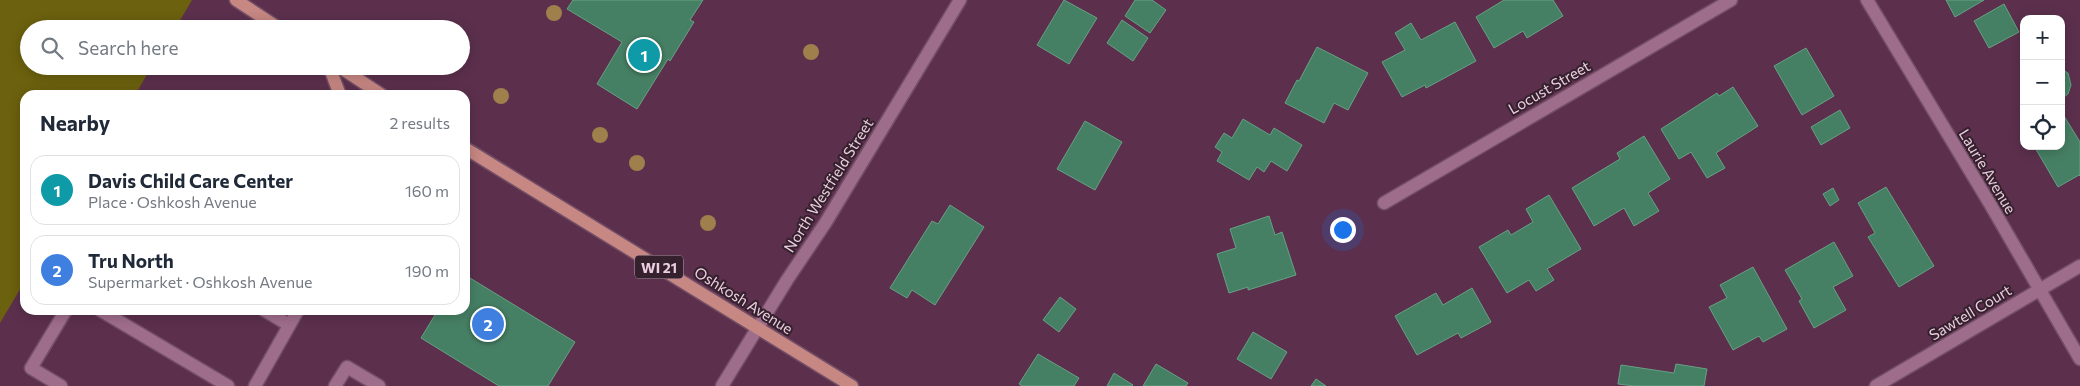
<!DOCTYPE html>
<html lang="en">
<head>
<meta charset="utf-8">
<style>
	body { margin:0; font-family:Commissioner,sans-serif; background:#f6f6f7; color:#1f2937 }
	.controls { position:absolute; right:15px; top:15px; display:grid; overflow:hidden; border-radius:10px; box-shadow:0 2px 12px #0003 }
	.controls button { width:45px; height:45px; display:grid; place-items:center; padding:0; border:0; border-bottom:1px solid #e0e1e3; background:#fff; color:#1f2937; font:25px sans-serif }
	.you { position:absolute; left:1342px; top:229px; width:18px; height:18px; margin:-12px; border:4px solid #fff; border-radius:50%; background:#1a73e8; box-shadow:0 0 0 8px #1a73e833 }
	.badge { display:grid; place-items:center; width:32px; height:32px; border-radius:50%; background:#1a73e8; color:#fff; font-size:16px; font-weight:700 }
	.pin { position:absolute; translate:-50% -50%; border:2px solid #fff; box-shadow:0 1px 5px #0006 }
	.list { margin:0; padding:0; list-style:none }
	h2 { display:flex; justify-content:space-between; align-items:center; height:65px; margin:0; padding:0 20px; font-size:21px }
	h2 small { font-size:16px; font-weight:400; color:#747a83 }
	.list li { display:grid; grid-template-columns:32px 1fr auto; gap:15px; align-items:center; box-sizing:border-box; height:70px; margin:0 10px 10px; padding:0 10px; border:1px solid #e0e1e3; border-radius:15px }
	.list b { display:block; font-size:19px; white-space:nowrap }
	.list p { margin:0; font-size:16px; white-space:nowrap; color:#747a83 }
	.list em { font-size:16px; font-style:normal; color:#747a83 }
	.icon { flex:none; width:28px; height:28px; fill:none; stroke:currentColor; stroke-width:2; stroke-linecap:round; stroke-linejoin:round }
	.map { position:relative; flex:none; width:2080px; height:386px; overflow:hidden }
	.search { position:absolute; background:#fff; box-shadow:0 2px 12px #0003; left:20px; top:20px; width:450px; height:55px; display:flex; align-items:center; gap:12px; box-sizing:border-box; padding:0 18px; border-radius:28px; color:#747a83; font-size:19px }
	.panel { position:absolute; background:#fff; box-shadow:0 2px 12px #0003; left:20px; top:90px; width:450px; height:225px; border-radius:15px }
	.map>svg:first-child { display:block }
</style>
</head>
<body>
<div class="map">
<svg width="2080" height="386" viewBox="0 0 2080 386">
	<rect width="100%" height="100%" fill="#5c304d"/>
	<polygon fill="#6c610e" points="0,0 192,0 175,29 29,29 29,66 152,66 135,95 25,95 25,281 0,323"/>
	<g fill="#468064" stroke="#66a184">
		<polygon points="573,0 572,0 703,0 690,20 694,22 670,61 668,59 637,109 597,84 622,42 567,9"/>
		<polygon points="1064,0 1097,18 1069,64 1037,45"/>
		<polygon points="1135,0 1152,0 1166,10 1150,33 1125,16"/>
		<polygon points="1504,0 1553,0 1563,16 1527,38 1523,31 1494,48 1476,17"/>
		<polygon points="1946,0 1984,0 1955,17"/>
		<polygon points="2004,4 2019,32 1989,48 1974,21"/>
		<polygon points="1122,20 1148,38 1133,61 1107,43"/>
		<polygon points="1455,22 1476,61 1426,88 1425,85 1402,97 1382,62 1405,50 1395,33 1411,23 1421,40"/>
		<polygon points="1317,47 1368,73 1348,110 1334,103 1324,123 1285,103 1297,80 1299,81"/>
		<polygon points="1806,48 1834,96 1802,115 1774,66"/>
		<polygon points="2061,69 2068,73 2071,85 2068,94 2061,99"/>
		<polygon points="1733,87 1758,126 1716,153 1725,168 1707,178 1691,152 1679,159 1661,129 1717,93 1719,96"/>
		<polygon points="1840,110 1850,128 1821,145 1811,127"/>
		<polygon points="2061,111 2080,142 2080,176 2079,175 2058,187 2034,146 2061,146"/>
		<polygon points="1243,119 1270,135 1274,128 1302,145 1287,171 1271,161 1264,172 1257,167 1249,180 1217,161 1222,152 1215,147 1224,133 1232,138"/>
		<polygon points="1085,121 1122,142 1095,190 1057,169"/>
		<polygon points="1644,136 1670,179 1648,193 1659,211 1634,226 1624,208 1594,226 1572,188 1620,159 1617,153"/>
		<polygon points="1886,187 1934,266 1899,287 1868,237 1875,233 1858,203"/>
		<polygon points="1833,188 1839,200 1830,206 1823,194"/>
		<polygon points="1549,195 1581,249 1547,269 1554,280 1536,291 1529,280 1507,293 1479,247 1508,230 1511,235 1533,222 1526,209"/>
		<polygon points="950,205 984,227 935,305 912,290 907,298 890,288 932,221 938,224"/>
		<polygon points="1269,216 1275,235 1282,232 1296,275 1248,290 1248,287 1229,293 1217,254 1236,248 1230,229"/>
		<polygon points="1834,242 1853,276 1833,287 1846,310 1814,328 1799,301 1802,299 1785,270"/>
		<polygon points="1753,267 1787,329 1763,342 1759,336 1733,350 1709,307 1727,298 1720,285"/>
		<polygon points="465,275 575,342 548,386 499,386 421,338 438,310 465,310"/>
		<polygon points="1472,288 1491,322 1461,338 1458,333 1417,355 1395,316 1436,293 1443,305"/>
		<polygon points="1060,297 1076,309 1059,332 1043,320"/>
		<polygon points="1253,332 1287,352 1271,379 1237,359"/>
		<polygon points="1038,354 1079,378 1074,386 1022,386 1019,384"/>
		<polygon points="1156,364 1188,383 1186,386 1143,386"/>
		<polygon points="1676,364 1707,369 1704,386 1634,386 1618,384 1621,365 1674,373"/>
		<polygon points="1114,373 1133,385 1132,386 1107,386"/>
		<polygon points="1316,379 1326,386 1311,386"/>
	</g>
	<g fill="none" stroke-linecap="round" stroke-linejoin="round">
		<defs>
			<g id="service">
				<polyline points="100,310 228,386"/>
				<polyline points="264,310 289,325"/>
				<polyline points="61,386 31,368 66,310"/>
				<polyline points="255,386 298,310"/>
				<polyline points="335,386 347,367 379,386"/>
			</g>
			<g id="minor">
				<polyline points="1867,0 1990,204 2080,359"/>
				<polyline points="1384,203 1731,0"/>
				<polyline points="722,386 787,280 826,222 960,0"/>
				<polyline points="1876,386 2080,266"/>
			</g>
			<g id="primary">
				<polyline points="236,0 280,29"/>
				<polyline points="329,66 340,95"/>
				<polyline points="338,66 382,95"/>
				<polyline points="465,148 852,386"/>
			</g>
		</defs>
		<use href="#service" stroke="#734e66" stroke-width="15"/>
		<use href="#minor" stroke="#734e66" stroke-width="15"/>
		<use href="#primary" stroke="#734e66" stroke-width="15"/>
		<use href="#service" stroke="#9f6d8c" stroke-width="12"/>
		<use href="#minor" stroke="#9f6d8c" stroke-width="12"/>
		<use href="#primary" stroke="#c78782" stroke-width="12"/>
	</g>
	<g fill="#9d804c">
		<circle cx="554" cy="13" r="8"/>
		<circle cx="811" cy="52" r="8"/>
		<circle cx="501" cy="96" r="8"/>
		<circle cx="600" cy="135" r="8"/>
		<circle cx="637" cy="163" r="8"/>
		<circle cx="708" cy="223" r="8"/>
	</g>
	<g text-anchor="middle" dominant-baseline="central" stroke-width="4" stroke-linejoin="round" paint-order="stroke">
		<rect fill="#35202d" stroke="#b49aaa" stroke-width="1" x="635" y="255.5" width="48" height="23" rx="4"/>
		<g font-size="14" font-weight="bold" fill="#ebcfe0">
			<text x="659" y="267">WI 21</text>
		</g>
		<g font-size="15" fill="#ebcfe0" stroke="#35202d">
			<text transform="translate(1549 87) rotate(-30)">Locust Street</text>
			<text transform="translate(1988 171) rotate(59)">Laurie Avenue</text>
			<text transform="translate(828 185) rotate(-58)">North Westfield Street</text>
			<text transform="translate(744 300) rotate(32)">Oshkosh Avenue</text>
			<text transform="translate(1970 312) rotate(-31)">Sawtell Court</text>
		</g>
	</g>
</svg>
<div class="controls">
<button>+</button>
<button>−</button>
<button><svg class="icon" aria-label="locate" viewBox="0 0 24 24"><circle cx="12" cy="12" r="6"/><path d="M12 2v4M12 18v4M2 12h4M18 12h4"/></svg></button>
</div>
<div class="you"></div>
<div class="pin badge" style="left:644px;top:55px;background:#0f9aa8">1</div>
<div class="pin badge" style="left:488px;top:324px;background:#3f7fe0">2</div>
<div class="search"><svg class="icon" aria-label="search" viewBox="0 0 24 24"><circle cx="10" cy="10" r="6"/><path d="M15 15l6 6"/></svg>Search here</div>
<section class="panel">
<h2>Nearby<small>2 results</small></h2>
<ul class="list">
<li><span class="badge" style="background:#0f9aa8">1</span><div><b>Davis Child Care Center</b><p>Place · Oshkosh Avenue</p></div><em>160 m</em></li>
<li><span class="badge" style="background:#3f7fe0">2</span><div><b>Tru North</b><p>Supermarket · Oshkosh Avenue</p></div><em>190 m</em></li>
</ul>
</section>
</div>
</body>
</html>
